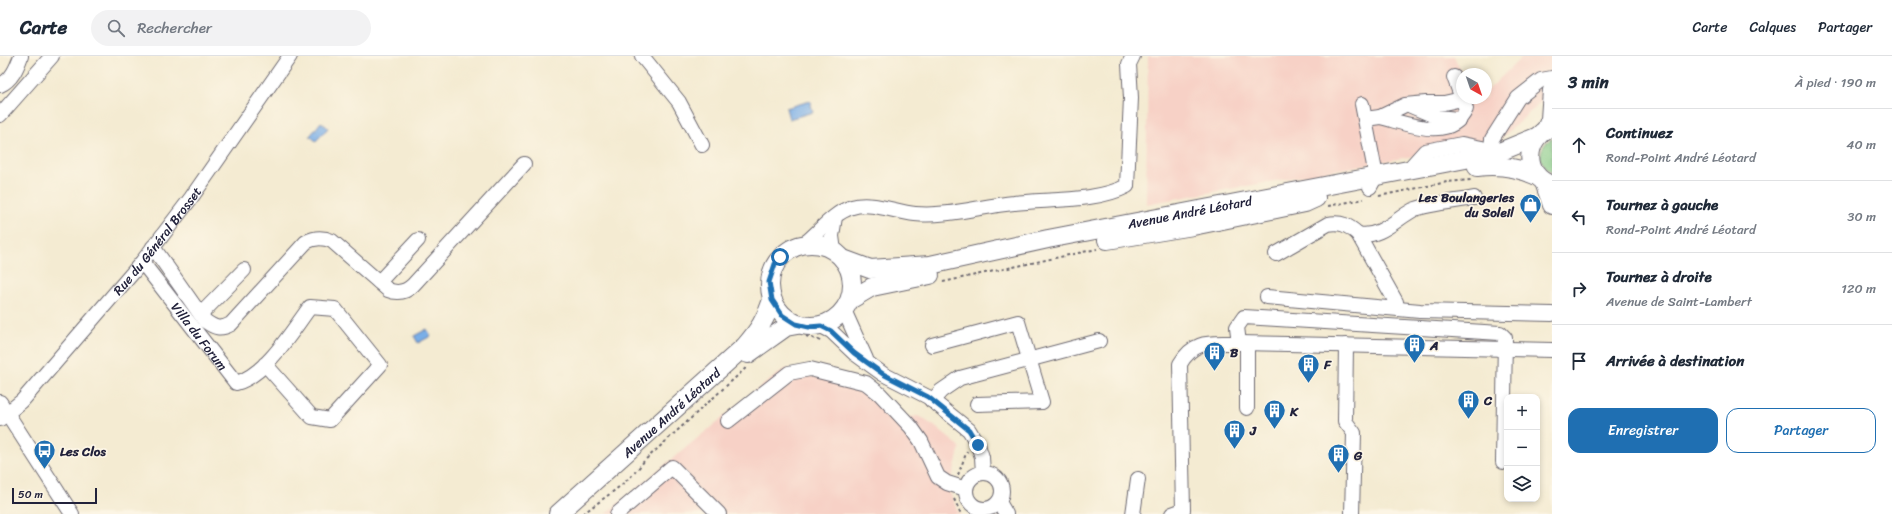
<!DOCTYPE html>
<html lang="fr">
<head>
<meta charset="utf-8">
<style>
	body { margin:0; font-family:Sriracha,sans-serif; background:#f2f2f3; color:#1f2937 }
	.controls { position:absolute; right:12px; bottom:12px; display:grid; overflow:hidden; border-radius:8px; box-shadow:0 2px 6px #0003 }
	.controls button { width:36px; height:36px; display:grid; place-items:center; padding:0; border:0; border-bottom:1px solid #e0e1e3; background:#fff; color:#1f2937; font:20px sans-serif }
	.compass { position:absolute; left:1456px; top:12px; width:36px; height:36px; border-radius:50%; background:#fff; box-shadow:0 2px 6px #0003; rotate:140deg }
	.scale { position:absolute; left:12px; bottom:10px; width:85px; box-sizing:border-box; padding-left:4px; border:2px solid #22223b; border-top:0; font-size:11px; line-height:14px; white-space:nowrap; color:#22223b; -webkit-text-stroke:3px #fcf5e5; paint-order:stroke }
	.stop { position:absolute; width:12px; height:12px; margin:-9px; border:3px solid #1f6fb2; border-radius:50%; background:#fff }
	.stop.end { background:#1f6fb2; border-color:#fff; box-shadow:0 1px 4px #0008 }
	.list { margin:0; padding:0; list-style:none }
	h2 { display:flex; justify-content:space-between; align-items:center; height:52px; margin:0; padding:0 16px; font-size:17px }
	h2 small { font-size:13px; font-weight:400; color:#747a83 }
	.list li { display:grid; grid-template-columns:26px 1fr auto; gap:12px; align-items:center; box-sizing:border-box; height:72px; padding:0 16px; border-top:1px solid #e0e1e3 }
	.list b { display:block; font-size:15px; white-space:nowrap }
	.list p { margin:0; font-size:13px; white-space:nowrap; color:#747a83 }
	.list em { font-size:13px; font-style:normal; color:#747a83 }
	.actions { display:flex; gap:8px; padding:12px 16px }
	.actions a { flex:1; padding:9px 0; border:1px solid #1f6fb2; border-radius:12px; text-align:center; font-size:14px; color:#1f6fb2 }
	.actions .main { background:#1f6fb2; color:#fff }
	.icon { flex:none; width:22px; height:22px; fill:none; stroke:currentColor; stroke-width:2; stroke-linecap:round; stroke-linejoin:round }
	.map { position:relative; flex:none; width:1552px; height:458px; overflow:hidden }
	header { display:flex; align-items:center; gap:24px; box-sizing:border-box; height:56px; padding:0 20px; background:#fff; border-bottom:1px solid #e0e1e3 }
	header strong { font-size:19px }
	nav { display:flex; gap:22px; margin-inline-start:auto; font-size:14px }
	.search { width:280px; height:36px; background:#f2f2f3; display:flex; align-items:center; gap:10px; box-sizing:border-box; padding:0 14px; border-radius:22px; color:#747a83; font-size:15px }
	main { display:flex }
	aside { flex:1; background:#fff }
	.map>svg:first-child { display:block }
</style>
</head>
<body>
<header>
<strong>Carte</strong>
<div class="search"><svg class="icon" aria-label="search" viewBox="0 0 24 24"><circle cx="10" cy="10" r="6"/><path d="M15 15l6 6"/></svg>Rechercher</div>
<nav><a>Carte</a><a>Calques</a><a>Partager</a></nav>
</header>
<main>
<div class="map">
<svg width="1552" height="458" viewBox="0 0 1552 458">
	<rect width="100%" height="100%" fill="#fcf5e5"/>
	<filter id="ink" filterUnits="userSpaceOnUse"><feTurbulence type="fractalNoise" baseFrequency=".025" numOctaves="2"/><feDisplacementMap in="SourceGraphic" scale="8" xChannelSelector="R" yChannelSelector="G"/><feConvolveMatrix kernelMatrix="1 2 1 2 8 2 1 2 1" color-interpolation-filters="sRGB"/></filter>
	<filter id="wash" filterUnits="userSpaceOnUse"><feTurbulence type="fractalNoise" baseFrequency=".012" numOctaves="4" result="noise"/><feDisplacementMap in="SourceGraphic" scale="16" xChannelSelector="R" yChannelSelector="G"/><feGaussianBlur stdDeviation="0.9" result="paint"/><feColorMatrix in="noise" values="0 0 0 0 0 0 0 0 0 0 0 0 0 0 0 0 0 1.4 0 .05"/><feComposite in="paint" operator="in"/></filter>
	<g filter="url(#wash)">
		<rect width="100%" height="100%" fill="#f4ebd2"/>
		<g fill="#f7d1c6">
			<polygon points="1148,0 1454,0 1462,18 1462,42 1474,42 1476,46 1480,42 1486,42 1486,36 1523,0 1552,0 1552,36 1498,85 1146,148"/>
			<polygon points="785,313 844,328 886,349 898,363 918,360 933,369 960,391 949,434 958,456 962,458 605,458 755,335"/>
		</g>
		<polygon fill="#80c986" stroke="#517660" points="1552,82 1552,117 1546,113 1540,101 1544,88"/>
		<g fill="#7aaee7" stroke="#4e6891">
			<polygon points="810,45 813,56 789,63 786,52"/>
			<polygon points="321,66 328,72 316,85 310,80"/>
			<polygon points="427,273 431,280 418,287 414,280"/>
		</g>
	</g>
	<g filter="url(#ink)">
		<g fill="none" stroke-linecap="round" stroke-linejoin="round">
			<defs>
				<g id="minor">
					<polyline points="642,0 679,46 702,89"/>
					<path d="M0,29C12,24 17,11 21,0"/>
					<polyline points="1362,48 1376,120 1370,131"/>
					<polyline points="1411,50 1437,61 1458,63"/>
					<polyline points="0,59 52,0"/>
					<path d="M1380,61C1406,67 1451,87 1466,53L1454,21"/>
					<polyline points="1365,63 1380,61 1405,49 1426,47 1444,47 1462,43"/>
					<polyline points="1490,99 1492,83 1518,42 1541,24 1552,22"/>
					<polyline points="1407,115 1425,95 1462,88 1482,92 1490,99"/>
					<path d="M1358,178C1379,183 1396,163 1413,154C1426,148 1459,145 1474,142"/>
					<path d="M804,188C819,176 833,157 852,151C871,145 895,156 915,158C948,161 981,150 1014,147C1048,143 1097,146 1127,130L1131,42L1129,8L1133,0"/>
					<path d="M153,191L205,265C215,272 220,274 231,268L306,186C315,181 323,181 332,185L388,234C398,238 406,236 413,229L524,108"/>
					<polyline points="834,195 832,180 835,161"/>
					<path d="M1276,198L1328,168C1341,165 1349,170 1358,178L1396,246L1397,252"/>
					<path id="s1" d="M142,206L236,327C266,319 292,275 310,251L335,253L380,309L330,364L312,361L265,308"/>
					<polyline points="379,226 418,184"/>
					<polyline points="1267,241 1420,255 1552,258"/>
					<polyline points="844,254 866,303"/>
					<polyline points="201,258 244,214"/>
					<polyline points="821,270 831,275 854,297 883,318 928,341 969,374 978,389 982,401 983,417"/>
					<polyline points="1239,287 1237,271 1244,261 1500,277 1505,282 1503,406"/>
					<polyline points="1247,288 1247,352"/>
					<polyline points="932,289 1018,266 1042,346 977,348"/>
					<polyline points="1346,289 1345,365 1354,377 1352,458"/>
					<polyline points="932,345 941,335 960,322 1099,285"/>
					<polyline points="0,346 72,458"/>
					<path id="s2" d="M0,363L22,345L142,206L191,142L290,0"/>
					<polyline points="728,365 789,317 810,313 866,327 880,338 911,371 921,385 938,421 947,427 966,433"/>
					<circle cx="984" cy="435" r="18"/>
					<polyline points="999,446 1006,458"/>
					<polyline points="617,458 672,411 719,458"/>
					<polyline points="1133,458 1138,423"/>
					<path d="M1172,458L1183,454L1180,308C1195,282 1212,288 1239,287L1552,294"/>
				</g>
				<g id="major">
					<path d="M1552,71C1524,81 1522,120 1552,129"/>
					<polyline points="1546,73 1550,63 1552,34"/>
					<path d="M1477,111C1499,108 1517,111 1537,120"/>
					<polyline points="1544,126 1552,149"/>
					<polyline points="1107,184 1193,170 1305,147 1316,142"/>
					<circle cx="811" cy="229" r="41"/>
					<path id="s3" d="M843,203L870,213L930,209L1048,183L1497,97L1536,81"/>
					<polyline points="850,244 872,231 930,219"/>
					<polyline points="748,298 786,271 797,269"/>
					<path id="s4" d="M558,458L745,290C758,275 766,263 772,244"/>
				</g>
			</defs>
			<use href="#minor" stroke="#6c6870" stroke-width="16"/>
			<use href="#major" stroke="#6c6870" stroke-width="20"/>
			<g stroke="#6c6870" stroke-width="2" stroke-dasharray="3 3" stroke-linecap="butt">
				<polyline points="1379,140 1447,126 1471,124"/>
				<polyline points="1328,150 1364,143"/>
				<polyline points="943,226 1097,193"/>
				<polyline points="806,280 821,285"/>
				<polyline points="958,419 967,395"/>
				<polyline points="954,443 961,458"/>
				<path d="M583,458C604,441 628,428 644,405L747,311"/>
			</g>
			<use href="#minor" stroke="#fff" stroke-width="14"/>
			<use href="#major" stroke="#fff" stroke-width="18"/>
		</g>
	</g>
	<g fill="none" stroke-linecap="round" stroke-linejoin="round" filter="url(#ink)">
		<polyline stroke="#1f6fb2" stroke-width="5" points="780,201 775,208 769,226 772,244 782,259 796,268 809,271 821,270 831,275 854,297 883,318 928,341 969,374 978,389"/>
	</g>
	<defs>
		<symbol id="shop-pin" viewBox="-11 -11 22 30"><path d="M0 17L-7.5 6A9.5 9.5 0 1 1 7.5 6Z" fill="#1f6fb2" stroke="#fcf5e5"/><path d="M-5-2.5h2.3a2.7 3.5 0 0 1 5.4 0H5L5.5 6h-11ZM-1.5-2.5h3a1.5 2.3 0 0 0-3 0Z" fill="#fff"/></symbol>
		<symbol id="building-pin" viewBox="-11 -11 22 30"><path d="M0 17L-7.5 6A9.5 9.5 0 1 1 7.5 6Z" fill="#1f6fb2" stroke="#fcf5e5"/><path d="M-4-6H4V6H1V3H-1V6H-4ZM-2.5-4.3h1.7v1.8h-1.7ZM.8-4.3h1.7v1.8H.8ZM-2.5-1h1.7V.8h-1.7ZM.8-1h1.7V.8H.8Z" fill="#fff"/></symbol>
		<symbol id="bus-pin" viewBox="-11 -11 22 30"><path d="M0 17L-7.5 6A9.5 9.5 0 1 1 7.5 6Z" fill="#1f6fb2" stroke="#fcf5e5"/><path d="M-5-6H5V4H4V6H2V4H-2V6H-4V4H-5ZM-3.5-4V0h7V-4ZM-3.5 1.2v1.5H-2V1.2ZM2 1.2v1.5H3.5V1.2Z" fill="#fff"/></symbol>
	</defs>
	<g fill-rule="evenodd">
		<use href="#shop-pin" x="1518" y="136" width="25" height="34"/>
		<use href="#building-pin" x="1402" y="276" width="25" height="34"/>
		<use href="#building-pin" x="1202" y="284" width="25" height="34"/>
		<use href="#building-pin" x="1296" y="296" width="25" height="34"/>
		<use href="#building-pin" x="1456" y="332" width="25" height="34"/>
		<use href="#building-pin" x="1262" y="342" width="25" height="34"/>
		<use href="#building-pin" x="1222" y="362" width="25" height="34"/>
		<use href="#bus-pin" x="32" y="382" width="25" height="34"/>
		<use href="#building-pin" x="1326" y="386" width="25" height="34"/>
	</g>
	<g text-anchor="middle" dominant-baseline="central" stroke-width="3.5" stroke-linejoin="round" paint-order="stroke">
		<g font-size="13" font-weight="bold" fill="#22223b" stroke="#fcf5e5" text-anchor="start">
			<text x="1514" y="141" text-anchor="end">Les Boulangeries<tspan x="1514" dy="15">du Soleil</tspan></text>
			<text x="1430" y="289">A</text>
			<text x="1230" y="296">B</text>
			<text x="1324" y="308">F</text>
			<text x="1484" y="344">C</text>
			<text x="1290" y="355">K</text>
			<text x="1250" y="374">J</text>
			<text x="60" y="395">Les Clos</text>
			<text x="1354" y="399">G</text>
		</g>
		<g font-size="13" fill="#22223b" stroke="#fcf5e5">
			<text stroke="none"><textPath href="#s3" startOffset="354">Avenue André Léotard</textPath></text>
			<text stroke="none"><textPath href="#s2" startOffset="238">Rue du Général Brosset</textPath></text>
			<text stroke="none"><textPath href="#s1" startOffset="94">Villa du Forum</textPath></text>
			<text stroke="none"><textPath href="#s4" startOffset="152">Avenue André Léotard</textPath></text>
		</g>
	</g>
</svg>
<div class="controls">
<button>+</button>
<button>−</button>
<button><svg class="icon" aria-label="layers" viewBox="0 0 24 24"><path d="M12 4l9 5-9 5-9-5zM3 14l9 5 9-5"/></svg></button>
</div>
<svg class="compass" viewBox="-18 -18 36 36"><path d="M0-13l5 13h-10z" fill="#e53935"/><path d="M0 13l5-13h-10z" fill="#747a83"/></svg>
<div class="scale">50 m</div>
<div class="stop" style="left:780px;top:201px"></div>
<div class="stop end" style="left:978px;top:389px"></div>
</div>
<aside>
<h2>3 min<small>À pied · 190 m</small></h2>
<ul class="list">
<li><svg class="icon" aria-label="ahead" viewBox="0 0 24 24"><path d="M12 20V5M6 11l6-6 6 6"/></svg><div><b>Continuez</b><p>Rond-Point André Léotard</p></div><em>40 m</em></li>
<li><svg class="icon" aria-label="left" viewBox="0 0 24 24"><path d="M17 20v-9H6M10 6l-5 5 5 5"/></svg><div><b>Tournez à gauche</b><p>Rond-Point André Léotard</p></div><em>30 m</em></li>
<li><svg class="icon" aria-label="right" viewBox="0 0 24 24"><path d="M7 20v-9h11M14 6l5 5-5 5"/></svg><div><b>Tournez à droite</b><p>Avenue de Saint-Lambert</p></div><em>120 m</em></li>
<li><svg class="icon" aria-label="arrive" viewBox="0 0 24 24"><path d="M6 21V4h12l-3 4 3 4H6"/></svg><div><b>Arrivée à destination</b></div></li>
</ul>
<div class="actions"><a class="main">Enregistrer</a><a>Partager</a></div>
</aside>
</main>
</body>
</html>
